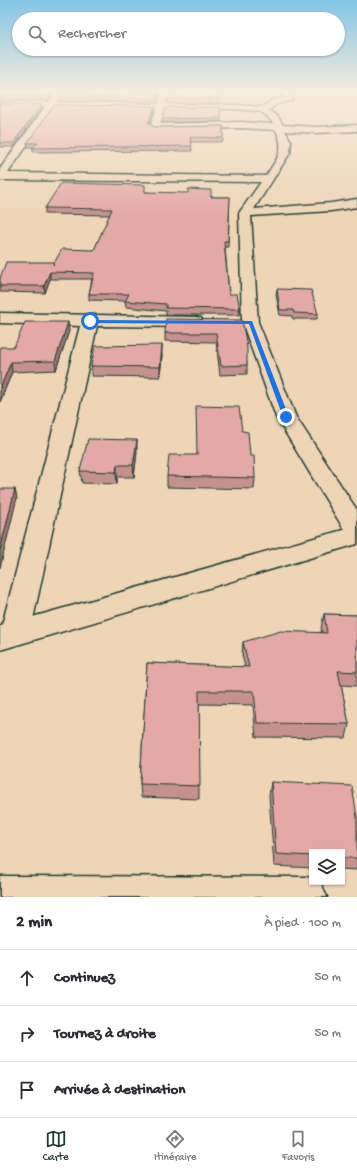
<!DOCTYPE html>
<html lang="fr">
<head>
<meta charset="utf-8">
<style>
	body { margin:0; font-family:"Gochi Hand",sans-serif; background:#f7f7f7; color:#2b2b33 }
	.controls { position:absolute; right:12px; bottom:12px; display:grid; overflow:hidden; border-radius:0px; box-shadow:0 1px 3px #0004 }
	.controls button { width:36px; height:36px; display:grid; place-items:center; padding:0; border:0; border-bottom:1px solid #e1e1e2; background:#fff; color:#2b2b33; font:20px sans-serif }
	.stop { position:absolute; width:12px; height:12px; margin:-9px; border:3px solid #1a73e8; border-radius:50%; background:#fff }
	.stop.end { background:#1a73e8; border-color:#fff; box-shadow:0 1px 4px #0008 }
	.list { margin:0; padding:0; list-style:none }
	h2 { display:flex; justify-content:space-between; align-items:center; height:52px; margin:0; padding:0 16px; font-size:17px }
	h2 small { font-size:13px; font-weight:400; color:#7c7c81 }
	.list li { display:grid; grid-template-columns:26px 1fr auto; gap:12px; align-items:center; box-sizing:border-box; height:56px; padding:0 16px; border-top:1px solid #e1e1e2 }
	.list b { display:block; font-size:15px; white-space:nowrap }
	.list em { font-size:13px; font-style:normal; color:#7c7c81 }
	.icon { flex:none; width:22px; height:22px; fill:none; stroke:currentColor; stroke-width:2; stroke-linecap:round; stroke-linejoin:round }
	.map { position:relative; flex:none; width:357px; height:897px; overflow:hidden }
	.search { position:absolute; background:#fff; box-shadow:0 1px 3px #0004; left:12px; right:12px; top:12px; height:44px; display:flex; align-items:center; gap:10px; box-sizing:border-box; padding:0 14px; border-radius:22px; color:#7c7c81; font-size:15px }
	.sheet { height:220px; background:#fff }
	nav { display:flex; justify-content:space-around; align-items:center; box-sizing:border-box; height:56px; border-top:1px solid #e1e1e2; background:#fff; font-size:11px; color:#7c7c81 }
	nav a { display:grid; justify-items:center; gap:2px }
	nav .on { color:#1f3d34 }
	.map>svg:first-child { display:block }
</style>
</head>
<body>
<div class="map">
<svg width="357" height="897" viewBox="0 0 357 897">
	<rect width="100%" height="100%" fill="#eed5b6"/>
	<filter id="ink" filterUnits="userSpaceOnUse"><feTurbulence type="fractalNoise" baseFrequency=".025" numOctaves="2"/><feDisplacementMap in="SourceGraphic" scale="8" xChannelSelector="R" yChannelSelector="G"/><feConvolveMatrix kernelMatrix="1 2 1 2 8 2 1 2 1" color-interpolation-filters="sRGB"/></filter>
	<g filter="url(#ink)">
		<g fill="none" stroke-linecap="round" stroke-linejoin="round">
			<defs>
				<g id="street">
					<path d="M161,91L168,92L166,104L238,105L262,107L272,100L284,97L279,91H287L293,98L292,100L278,104L269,110L278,117L283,125L316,127L357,125V131L316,133L285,131L291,141L290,153L254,209L331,203L357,199V207L331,211L251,216L258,322L296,417L357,510V539L348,536L276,417L242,322L239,213L261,182L0,180V169L45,107L0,106V102H49L55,93H58L62,95L57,102L158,104ZM54,107L157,108L150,127L155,130L241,128L276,130C286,151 277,158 266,176L8,173ZM165,109C182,109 252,107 263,113C267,116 271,120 273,124L241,122L160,124Z"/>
					<polygon points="0,313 195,317 201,318 203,322 201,326 195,327 97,326 30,633 25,641 15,645 5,641 0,633 80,326 0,323"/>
					<polygon points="0,876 307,877 312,879 312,882 321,883 327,897 0,897"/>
				</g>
				<polygon id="secondary" points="357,526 357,544 0,650 0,626"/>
			</defs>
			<use href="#street" stroke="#1f3d34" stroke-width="3"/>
			<use href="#secondary" stroke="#1f3d34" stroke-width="3"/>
			<use href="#street" fill="#eed5b6" fill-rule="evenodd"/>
			<use href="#secondary" fill="#eed5b6" fill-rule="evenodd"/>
		</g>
		<g fill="#c4918f" stroke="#1f3d34">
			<polygon points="0,91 159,91 157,102 60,101 60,97 62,94 58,92 54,92 48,100 0,100"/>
			<polygon points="221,91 220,103 168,103 168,99"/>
			<polygon points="0,104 42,105 42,108 14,147 0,147"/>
			<polygon points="155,109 150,123 154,127 223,126 223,142 191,142 192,151 33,152 33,147 28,147 27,143"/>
			<polygon points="221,118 221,121 162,122 162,119"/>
			<polygon points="145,192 211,197 230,197 228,247 225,247 229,294 240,309 239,315 166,315 166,311 126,307 125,301 89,300 89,294 92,279 50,279 45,293 0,292 0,278 94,250 110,215 45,214 45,208"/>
			<polygon points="277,289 318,314 317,319 293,319 292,316 280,315 276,295"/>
			<polygon points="242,320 247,365 247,374 220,375 216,342 165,341 165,333"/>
			<polygon points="69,331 56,370 12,372 0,402 14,347"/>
			<polygon points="162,355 160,377 92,376 91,366"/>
			<polygon points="242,431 250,456 255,478 254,489 167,487 167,476 196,455"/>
			<polygon points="137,452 134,477 117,477 117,484 82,483 80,471"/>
			<polygon points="324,614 357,615 357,686 341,685 349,724 346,738 256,737 253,705 199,704 199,799 141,797 140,784 147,663 245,667 242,655 243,642 322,632 321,628"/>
			<polygon points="271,782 357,817 357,870 342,869 342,852 312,852 312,868 274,866 269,795"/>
		</g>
		<g fill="#a07674" stroke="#1f3d34">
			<polygon points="51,91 58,91 54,92 48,100 48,97"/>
			<polygon points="158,91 159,91 157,102 157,99"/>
			<polygon points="42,105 42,108 14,147 13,143"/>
			<polygon points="155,106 155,109 149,126 148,122"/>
			<polygon points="50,272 50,279 45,293 44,286"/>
			<polygon points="68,322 69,331 56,370 55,361"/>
			<polygon points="162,345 162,355 160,377 160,367"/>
			<polygon points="11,362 12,372 0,402 0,388"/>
			<polygon points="137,440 137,452 134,477 133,465"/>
			<polygon points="117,465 117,484 116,472"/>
			<polygon points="15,489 17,498 0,568 0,550"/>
		</g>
		<g fill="#e4a9a6" stroke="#1f3d34">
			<polygon points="0,91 51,91 48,97 0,97"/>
			<polygon points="63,91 158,91 157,99 60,97"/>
			<polygon points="169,91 221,91 220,99 168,99"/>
			<polygon points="0,104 42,105 13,143 0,143"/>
			<polygon points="54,105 155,106 148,122 154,127 223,126 223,138 190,137 192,146 32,148 38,143 27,143"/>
			<polygon points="166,107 220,107 221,118 162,119"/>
			<polygon points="61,183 145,185 145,192 188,193 188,189 211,190 211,197 230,197 228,241 224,241 229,294 237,294 240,309 166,308 166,304 125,301 129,294 89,294 94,273 50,272 44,286 0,286 0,278 6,262 54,262 53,265 62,249 94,250 112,209 45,208"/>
			<polygon points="277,289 311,290 318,314 294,313 293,310 280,310"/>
			<polygon points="166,319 242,320 247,347 247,365 221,366 216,333 165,333"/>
			<polygon points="25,322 68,322 55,361 11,362 0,388 0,347 14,347"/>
			<polygon points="162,345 160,367 91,366 95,346"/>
			<polygon points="196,406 239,407 242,431 248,432 250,456 254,456 255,478 167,476 169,455 197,455"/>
			<polygon points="88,439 137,440 133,465 117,465 116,472 80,471"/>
			<polygon points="0,489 15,489 0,550"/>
			<polygon points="324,614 357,615 357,672 338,671 349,724 257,723 254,691 199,691 200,786 140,784 147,663 249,667 243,642 281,631 327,633"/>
			<polygon points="271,782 352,786 357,817 357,858 342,858 342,852 312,852 312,856 276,854"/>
		</g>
	</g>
	<linearGradient id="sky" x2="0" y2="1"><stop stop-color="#83c4e6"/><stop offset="0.42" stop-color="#f7ecde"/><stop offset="1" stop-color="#f7ecde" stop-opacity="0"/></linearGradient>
	<rect width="357" height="217" fill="url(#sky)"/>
	<polygon fill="#1a73e8" points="88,320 252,321 289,417 286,419 283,417 249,324 90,323 87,321"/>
</svg>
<div class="controls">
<button><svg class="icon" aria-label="layers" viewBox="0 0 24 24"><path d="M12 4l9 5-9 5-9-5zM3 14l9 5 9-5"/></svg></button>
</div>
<div class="stop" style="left:90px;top:321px"></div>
<div class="stop end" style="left:286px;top:417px"></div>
<div class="search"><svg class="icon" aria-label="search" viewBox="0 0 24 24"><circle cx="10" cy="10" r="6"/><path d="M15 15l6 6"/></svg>Rechercher</div>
</div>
<section class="sheet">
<h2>2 min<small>À pied · 100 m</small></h2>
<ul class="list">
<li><svg class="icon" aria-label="ahead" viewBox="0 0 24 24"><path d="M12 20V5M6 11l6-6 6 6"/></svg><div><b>Continuez</b></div><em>50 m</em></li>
<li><svg class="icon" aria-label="right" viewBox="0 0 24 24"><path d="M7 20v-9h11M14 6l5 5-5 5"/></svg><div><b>Tournez à droite</b></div><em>50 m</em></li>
<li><svg class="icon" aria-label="arrive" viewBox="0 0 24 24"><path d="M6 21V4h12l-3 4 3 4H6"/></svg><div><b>Arrivée à destination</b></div></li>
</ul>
</section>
<nav>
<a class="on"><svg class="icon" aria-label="map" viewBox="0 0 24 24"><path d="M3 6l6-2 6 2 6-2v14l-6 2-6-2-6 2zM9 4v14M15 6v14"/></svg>Carte</a>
<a><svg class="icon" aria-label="directions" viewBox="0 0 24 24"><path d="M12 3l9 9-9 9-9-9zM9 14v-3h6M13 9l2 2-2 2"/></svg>Itinéraire</a>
<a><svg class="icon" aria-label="saved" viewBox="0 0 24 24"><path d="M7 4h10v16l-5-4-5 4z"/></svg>Favoris</a>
</nav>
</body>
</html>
